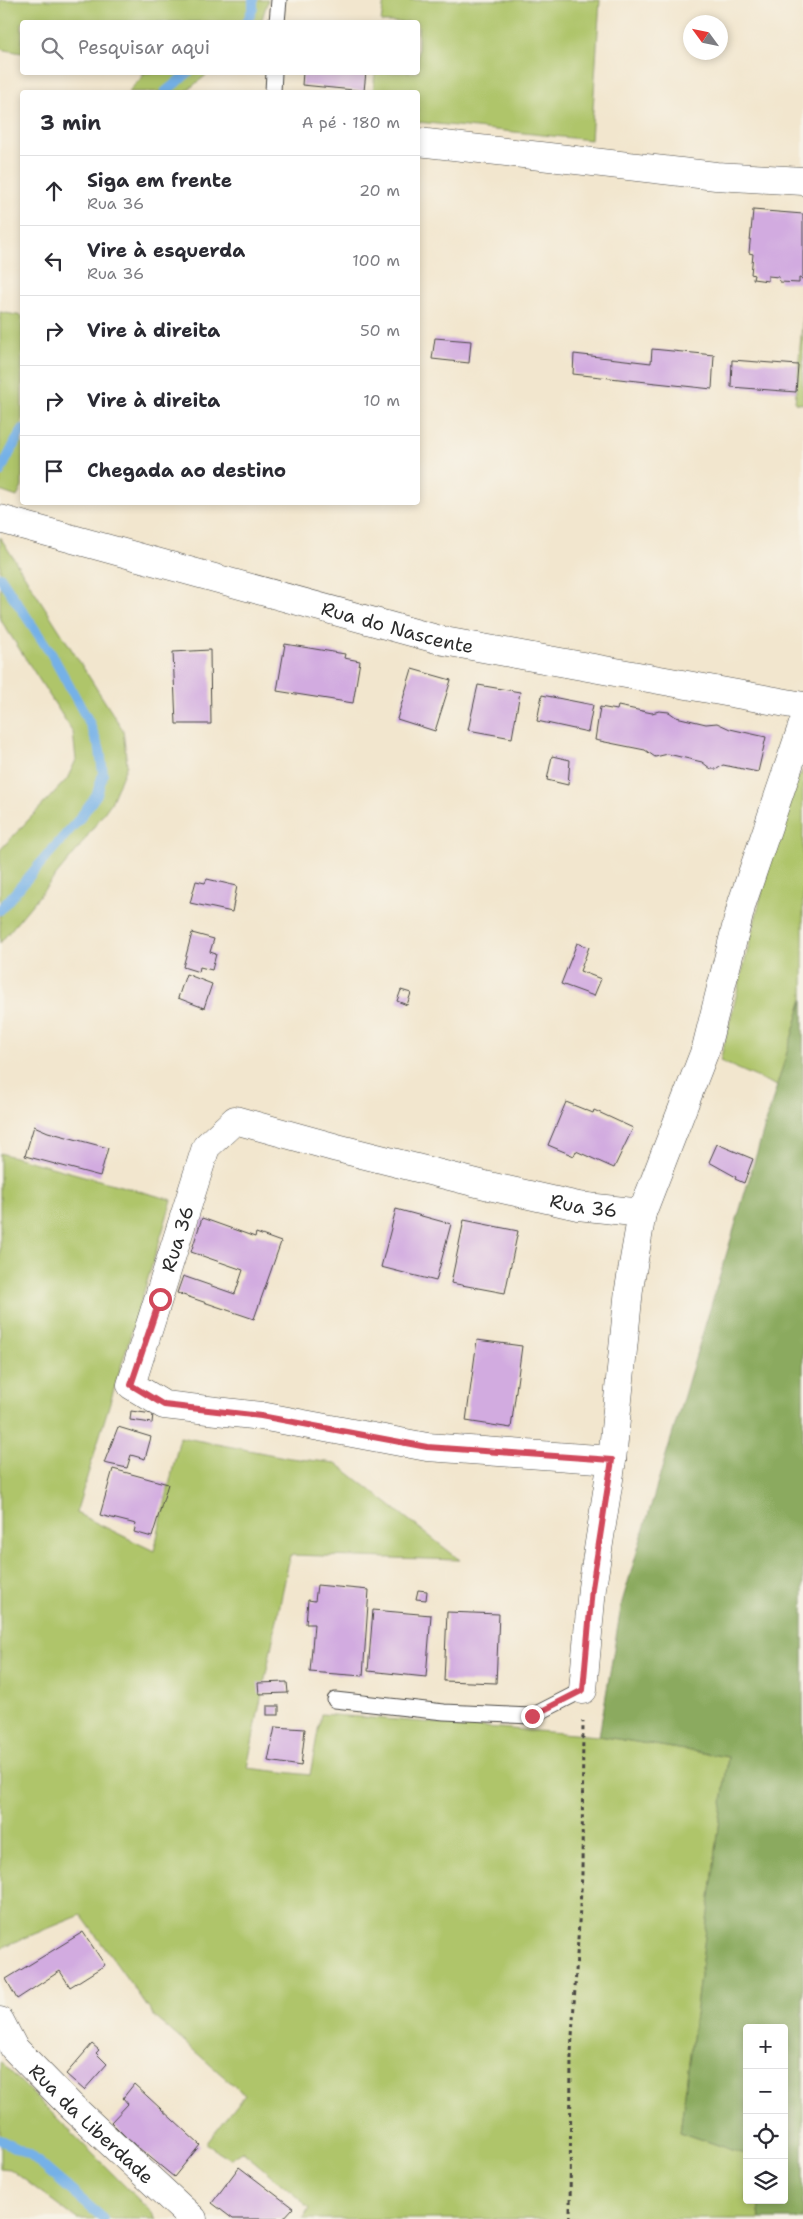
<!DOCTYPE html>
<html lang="pt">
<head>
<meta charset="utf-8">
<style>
	body { margin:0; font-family:"Shantell Sans",sans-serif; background:#f7f7f7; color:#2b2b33 }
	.controls { position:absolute; right:15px; bottom:15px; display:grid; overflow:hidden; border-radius:5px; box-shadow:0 2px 8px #0003 }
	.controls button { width:45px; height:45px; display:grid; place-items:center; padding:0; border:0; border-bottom:1px solid #e1e1e2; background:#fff; color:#2b2b33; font:25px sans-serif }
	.compass { position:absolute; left:683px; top:15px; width:45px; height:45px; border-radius:50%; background:#fff; box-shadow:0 2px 8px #0003; rotate:303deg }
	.stop { position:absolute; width:15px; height:15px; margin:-11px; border:4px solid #d1495b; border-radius:50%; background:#fff }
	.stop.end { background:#d1495b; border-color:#fff; box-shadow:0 1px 5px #0008 }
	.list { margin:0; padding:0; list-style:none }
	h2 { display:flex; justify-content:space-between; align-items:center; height:65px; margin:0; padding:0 20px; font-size:21px }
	h2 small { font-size:16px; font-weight:400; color:#7c7c81 }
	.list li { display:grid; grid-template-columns:32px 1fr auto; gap:15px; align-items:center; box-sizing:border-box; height:70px; padding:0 20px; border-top:1px solid #e1e1e2 }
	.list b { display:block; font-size:19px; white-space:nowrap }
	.list p { margin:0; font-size:16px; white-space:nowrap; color:#7c7c81 }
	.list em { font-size:16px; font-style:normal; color:#7c7c81 }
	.icon { flex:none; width:28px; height:28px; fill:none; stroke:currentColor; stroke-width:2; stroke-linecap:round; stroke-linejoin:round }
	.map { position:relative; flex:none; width:803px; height:2219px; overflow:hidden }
	.search { position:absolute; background:#fff; box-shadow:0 2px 8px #0003; left:20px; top:20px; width:400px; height:55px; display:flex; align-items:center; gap:12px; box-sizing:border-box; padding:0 18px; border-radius:5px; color:#7c7c81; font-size:19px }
	.panel { position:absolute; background:#fff; box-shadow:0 2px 8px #0003; left:20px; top:90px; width:400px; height:415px; border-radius:5px }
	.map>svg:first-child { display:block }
</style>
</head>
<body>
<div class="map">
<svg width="803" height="2219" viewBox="0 0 803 2219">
	<rect width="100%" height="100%" fill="#f7f3e8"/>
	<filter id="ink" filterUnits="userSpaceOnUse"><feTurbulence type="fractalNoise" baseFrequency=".02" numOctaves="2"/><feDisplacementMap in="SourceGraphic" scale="10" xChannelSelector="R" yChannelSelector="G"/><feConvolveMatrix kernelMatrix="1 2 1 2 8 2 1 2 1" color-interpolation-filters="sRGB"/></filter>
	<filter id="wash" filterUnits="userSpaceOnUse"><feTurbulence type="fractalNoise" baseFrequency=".0096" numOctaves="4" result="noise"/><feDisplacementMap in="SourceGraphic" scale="20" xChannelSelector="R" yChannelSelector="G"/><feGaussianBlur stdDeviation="1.12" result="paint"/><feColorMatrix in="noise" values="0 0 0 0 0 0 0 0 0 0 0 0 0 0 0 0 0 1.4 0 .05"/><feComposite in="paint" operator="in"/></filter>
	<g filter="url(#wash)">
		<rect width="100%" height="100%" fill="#f2e6ce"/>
		<g fill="#afc56a" stroke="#6d784a">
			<polygon points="0,0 268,0 261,22 22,22 22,53 0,49"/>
			<polygon points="384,0 600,0 591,140 418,122 418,92 373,92 375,73 418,72 418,22 381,22"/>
			<polygon points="141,73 209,73 185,92 128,92 145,74"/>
			<polygon points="0,312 22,316 22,487 17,497 0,491"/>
			<polygon points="803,314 803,404 795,403"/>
			<polygon points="0,537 123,730 127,765 111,803 78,849 0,943 0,850 67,779 76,760 73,732 0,619"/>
			<polygon points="803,770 803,999 777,1086 720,1061 780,820 793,786"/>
			<polygon points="0,1153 172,1200 76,1513 154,1551 180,1437 290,1458 336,1463 460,1560 290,1555 247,1768 310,1775 321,1714 599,1736 728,1757 680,2132 747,2155 747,2200 758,2200 760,2219 303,2219 310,2208 242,2151 230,2159 206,2144 245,2095 154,2016 81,1915 0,1948"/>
			<polygon points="0,2061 158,2219 77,2219 10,2169 0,2168"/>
		</g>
		<polygon fill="#8baa5e" stroke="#5b6a44" points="803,999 803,2219 760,2219 758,2200 784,2200 784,2028 747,2028 747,2155 680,2132 728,1757 599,1736 622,1602"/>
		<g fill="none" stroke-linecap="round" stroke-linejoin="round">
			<g stroke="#74b1e7" stroke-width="10">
				<polyline points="247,22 253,8 253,0"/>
				<polyline points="165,92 189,72"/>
				<polyline points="0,472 22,429"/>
				<polyline points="0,577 52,655 89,722 100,750 103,774 97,794 80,818 0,910"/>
				<polyline points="0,2140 30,2155 104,2219"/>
			</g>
		</g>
		<g id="blocks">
			<g fill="#d2abe0">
				<polygon points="303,72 366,72 364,91 302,85"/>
				<polygon points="753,210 803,214 803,279 799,278 799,283 780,282 779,277 768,276 768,281 753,279 754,275 751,274 753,254 749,253"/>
				<polygon points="435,338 471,341 469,363 432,359"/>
				<polygon points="652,349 714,355 712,389 573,374 574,354 651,363"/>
				<polygon points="732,360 798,365 796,392 731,387"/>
				<polygon points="285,644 345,654 344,658 360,661 353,703 277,691"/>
				<polygon points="210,650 211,724 176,724 173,652"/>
				<polygon points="412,669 451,680 435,731 397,719"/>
				<polygon points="478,685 520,692 512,738 468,730"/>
				<polygon points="542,695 593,705 588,732 537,721"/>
				<polygon points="618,706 652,713 659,711 669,712 676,717 706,724 717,723 730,729 766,737 758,772 723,765 717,769 711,769 702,762 668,754 655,757 645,750 595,740 600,707 617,710"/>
				<polygon points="552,756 570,760 568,785 547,780"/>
				<polygon points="207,879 237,886 232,912 190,903 196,881 205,883"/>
				<polygon points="192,933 214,939 210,952 216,954 212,970 200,967 199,972 183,967"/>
				<polygon points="577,943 589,947 580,971 601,979 594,996 561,984"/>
				<polygon points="186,974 212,984 204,1008 178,998"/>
				<polygon points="401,990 411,993 407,1005 397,1001"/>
				<polygon points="566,1102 593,1113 594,1110 633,1128 614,1168 576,1151 574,1156 548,1145"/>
				<polygon points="34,1126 48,1132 108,1148 100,1176 25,1156"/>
				<polygon points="717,1144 753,1159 744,1183 735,1179 736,1177 709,1162"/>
				<polygon points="396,1209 451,1224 436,1281 381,1267"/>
				<polygon points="202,1218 255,1237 256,1233 281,1242 254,1319 177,1293 183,1276 235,1294 243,1270 191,1252"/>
				<polygon points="464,1220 518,1231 505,1293 451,1283"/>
				<polygon points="477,1340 522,1346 511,1428 466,1421"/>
				<polygon points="131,1411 153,1414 152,1423 130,1420"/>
				<polygon points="118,1427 151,1437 145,1459 131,1455 127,1468 104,1463"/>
				<polygon points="113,1469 168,1484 152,1537 134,1532 136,1524 100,1515"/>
				<polygon points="317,1585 369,1590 363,1676 310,1672 314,1624 306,1624 308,1600 315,1601"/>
				<polygon points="418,1590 427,1591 426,1600 416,1599"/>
				<polygon points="373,1610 431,1615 426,1677 368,1671"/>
				<polygon points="447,1612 499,1614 496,1683 444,1681"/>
				<polygon points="287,1682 288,1693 259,1694 258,1683"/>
				<rect x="267" y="1706" width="12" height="9"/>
				<polygon points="275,1727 305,1729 301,1766 268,1761"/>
				<polygon points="83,1932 105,1965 70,1987 60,1971 17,1999 6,1979"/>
				<polygon points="92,2044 99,2050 96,2053 107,2064 84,2090 66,2074"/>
				<polygon points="134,2084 200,2145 174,2177 128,2139 111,2122 128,2104 123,2098"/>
				<polygon points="239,2167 293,2208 283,2219 233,2219 212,2203"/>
			</g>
		</g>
	</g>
	<g filter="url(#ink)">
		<use href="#blocks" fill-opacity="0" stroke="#494743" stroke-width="1"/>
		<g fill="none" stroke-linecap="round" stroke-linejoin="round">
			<defs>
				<g id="service">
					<polyline points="277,22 279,0"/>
					<polyline points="273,92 274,72"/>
					<polyline points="335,1700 444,1712 532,1716 583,1690"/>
				</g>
				<g id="minor">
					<polyline points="418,142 716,176 803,181"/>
					<path id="s1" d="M0,519L444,641L803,706"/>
					<path id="s2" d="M612,1460L427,1447L261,1416L164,1405L131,1385L206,1147L235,1120L337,1148L489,1186L578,1206L642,1213"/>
					<polyline points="583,1690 592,1588 612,1460 629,1289 642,1213 706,1048 742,903 803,724"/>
					<path id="s3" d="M0,2021L14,2048L71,2106L193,2219"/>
				</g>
			</defs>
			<use href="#service" stroke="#494743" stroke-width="17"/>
			<use href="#minor" stroke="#494743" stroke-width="29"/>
			<polyline stroke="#494743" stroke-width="3" stroke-dasharray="4 4" stroke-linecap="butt" points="570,2219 571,2053 582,1874 583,1721"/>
			<use href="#service" stroke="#fff" stroke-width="15"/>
			<use href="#minor" stroke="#fff" stroke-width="28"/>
		</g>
	</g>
	<g fill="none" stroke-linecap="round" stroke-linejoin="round" filter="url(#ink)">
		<polyline stroke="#d1495b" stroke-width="6" points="160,1299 131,1385 164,1405 261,1416 427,1447 612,1460 592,1588 583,1690 532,1716"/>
	</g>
	<g text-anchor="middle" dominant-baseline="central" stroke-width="4" stroke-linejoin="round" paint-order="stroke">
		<g font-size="19" fill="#2b2b2b" stroke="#f7f3e8">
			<text stroke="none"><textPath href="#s1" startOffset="412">Rua do Nascente</textPath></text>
			<text stroke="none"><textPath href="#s2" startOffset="1139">Rua 36</textPath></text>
			<text stroke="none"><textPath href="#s2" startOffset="644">Rua 36</textPath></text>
			<text stroke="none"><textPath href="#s3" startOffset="139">Rua da Liberdade</textPath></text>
		</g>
	</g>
</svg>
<div class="controls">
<button>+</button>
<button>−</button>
<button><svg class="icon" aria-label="locate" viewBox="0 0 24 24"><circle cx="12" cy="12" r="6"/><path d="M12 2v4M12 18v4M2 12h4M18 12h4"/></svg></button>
<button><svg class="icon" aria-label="layers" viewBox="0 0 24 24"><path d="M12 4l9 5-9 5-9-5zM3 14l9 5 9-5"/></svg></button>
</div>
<svg class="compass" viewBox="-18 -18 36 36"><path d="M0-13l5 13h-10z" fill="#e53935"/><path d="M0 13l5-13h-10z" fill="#7c7c81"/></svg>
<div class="stop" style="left:160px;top:1299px"></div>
<div class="stop end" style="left:532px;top:1716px"></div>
<div class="search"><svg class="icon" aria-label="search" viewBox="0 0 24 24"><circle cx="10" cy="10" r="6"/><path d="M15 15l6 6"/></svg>Pesquisar aqui</div>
<section class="panel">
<h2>3 min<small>A pé · 180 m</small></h2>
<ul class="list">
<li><svg class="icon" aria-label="ahead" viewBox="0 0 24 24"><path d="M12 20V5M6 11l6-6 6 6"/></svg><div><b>Siga em frente</b><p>Rua 36</p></div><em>20 m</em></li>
<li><svg class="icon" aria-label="left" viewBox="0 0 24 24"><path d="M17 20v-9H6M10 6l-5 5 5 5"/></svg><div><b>Vire à esquerda</b><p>Rua 36</p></div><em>100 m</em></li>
<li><svg class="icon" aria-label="right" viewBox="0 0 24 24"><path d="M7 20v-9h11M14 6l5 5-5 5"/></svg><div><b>Vire à direita</b></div><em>50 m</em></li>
<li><svg class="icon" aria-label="right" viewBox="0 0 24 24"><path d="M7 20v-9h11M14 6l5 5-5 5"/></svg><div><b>Vire à direita</b></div><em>10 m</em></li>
<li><svg class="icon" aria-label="arrive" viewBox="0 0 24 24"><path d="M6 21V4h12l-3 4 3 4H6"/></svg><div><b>Chegada ao destino</b></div></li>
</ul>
</section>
</div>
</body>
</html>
